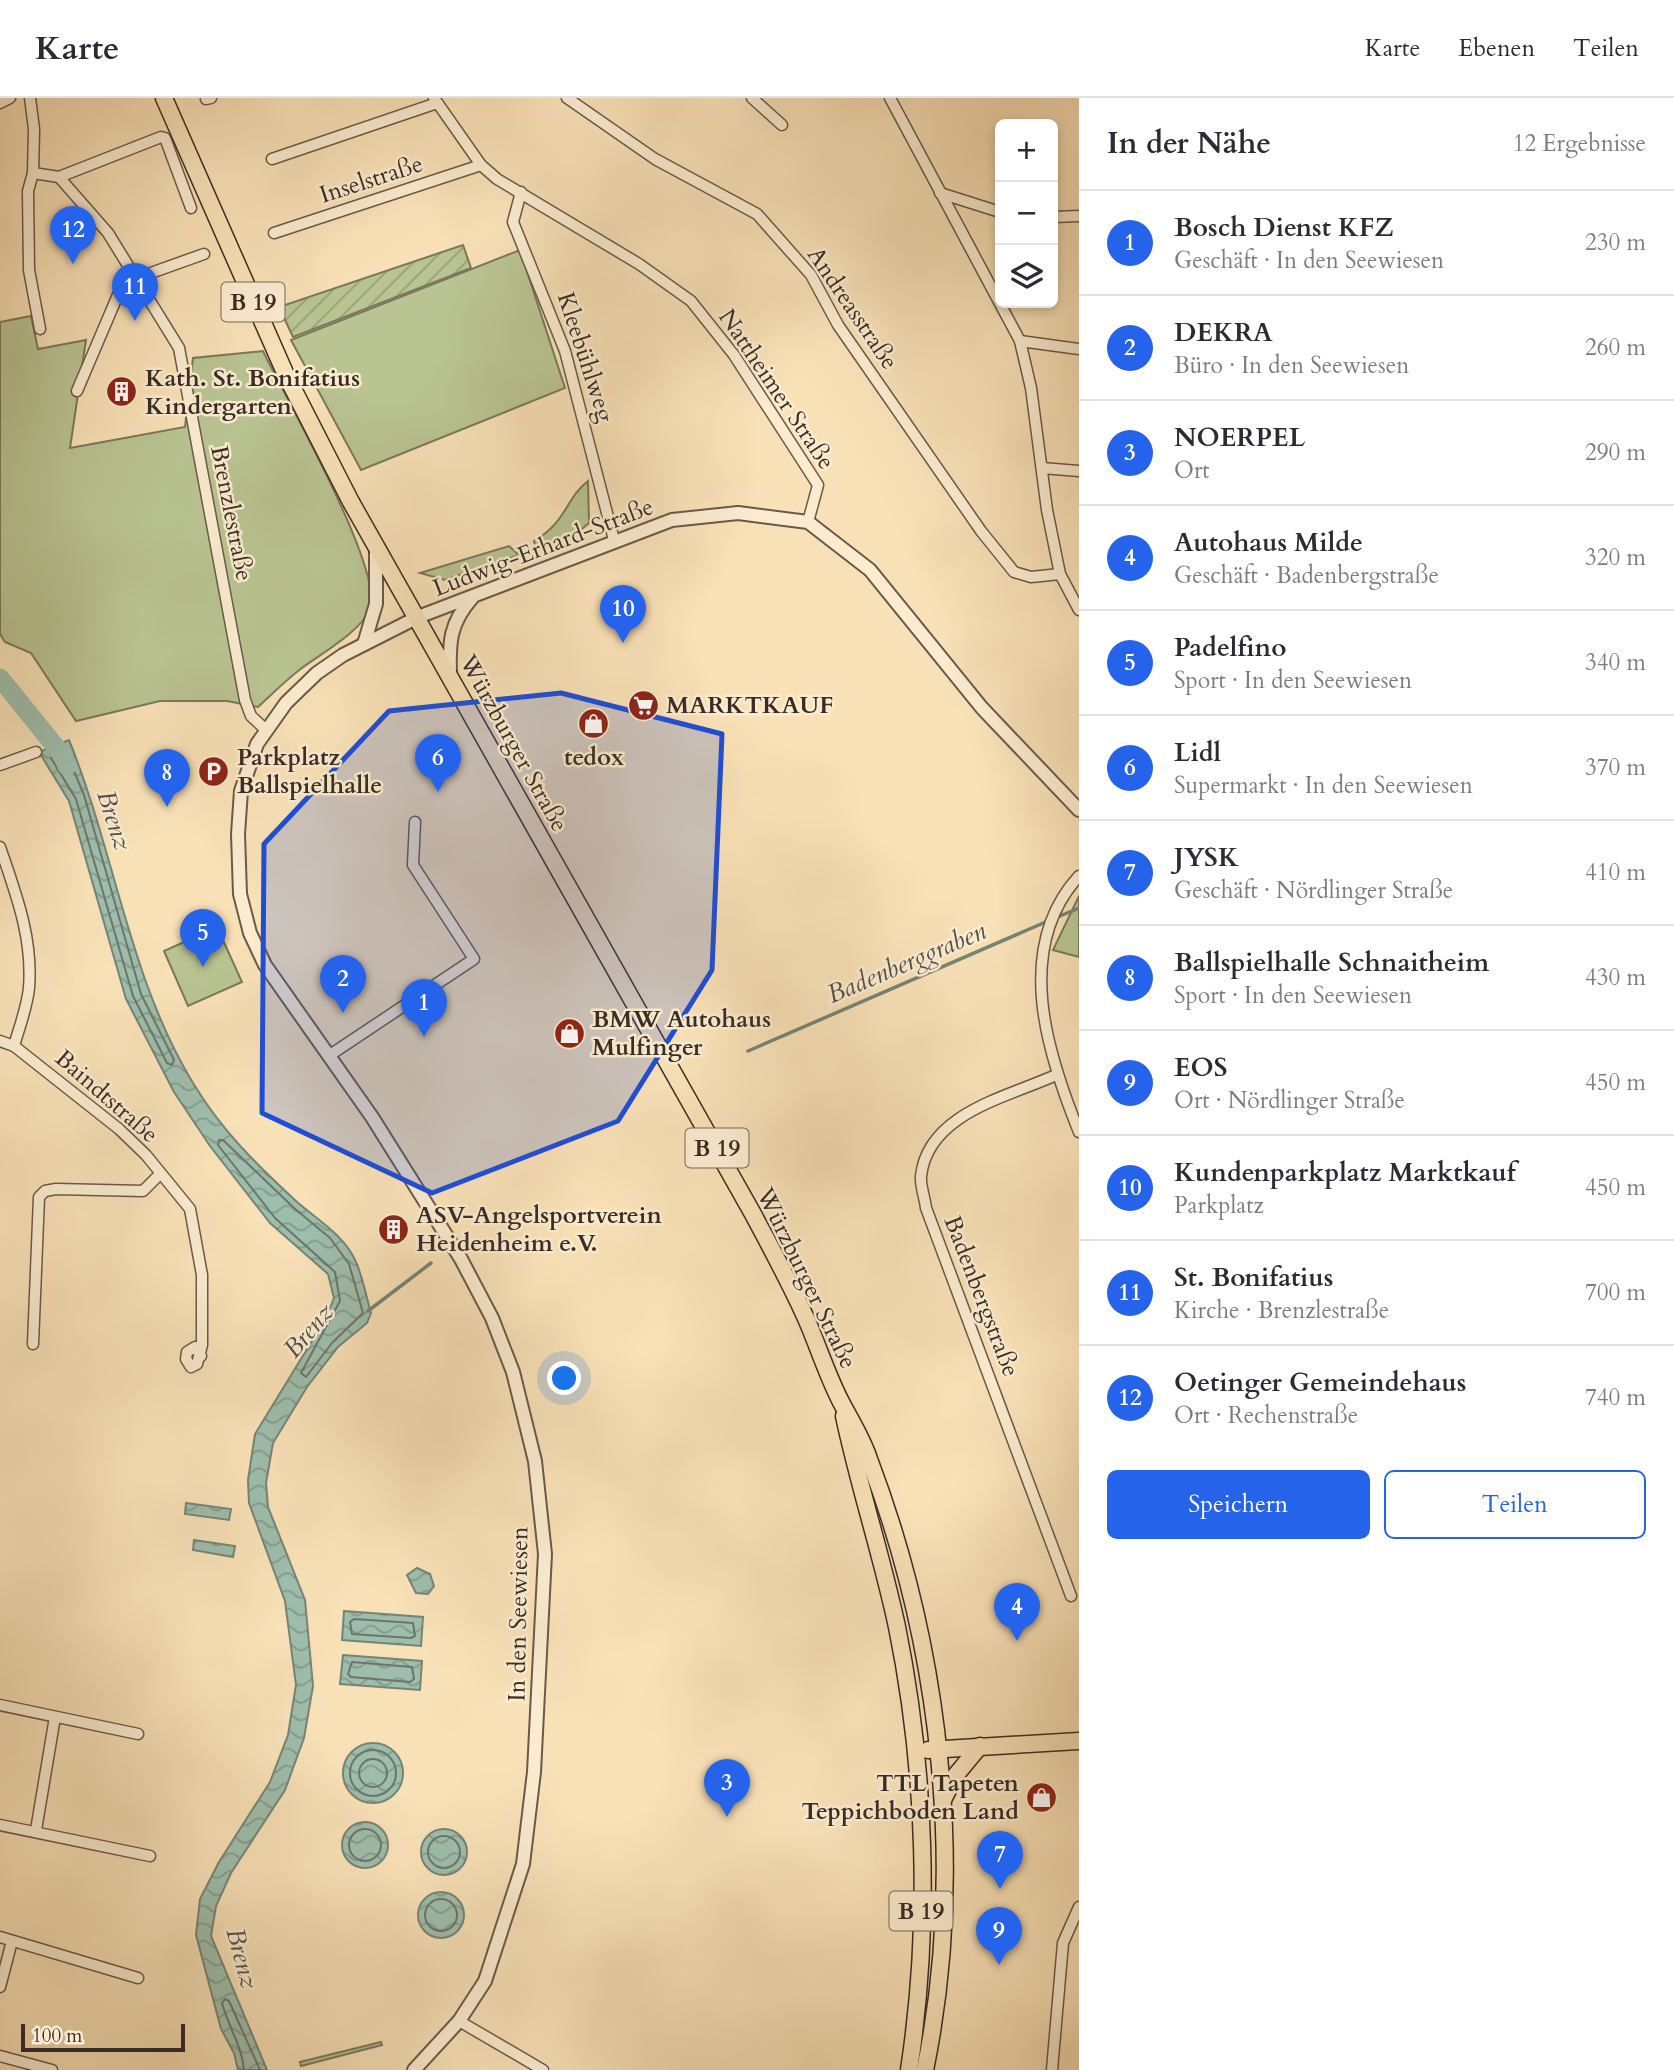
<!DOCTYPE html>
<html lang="de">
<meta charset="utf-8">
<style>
:root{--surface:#fff;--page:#f7f7f7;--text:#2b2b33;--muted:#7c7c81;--line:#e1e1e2;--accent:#2563eb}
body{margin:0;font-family:Cardo,serif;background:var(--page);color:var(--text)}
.controls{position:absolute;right:21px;top:21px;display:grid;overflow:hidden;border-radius:10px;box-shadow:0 4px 10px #0003}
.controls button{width:63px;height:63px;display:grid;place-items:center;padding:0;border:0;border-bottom:2px solid var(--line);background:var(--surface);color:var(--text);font:35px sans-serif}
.scale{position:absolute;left:21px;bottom:18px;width:164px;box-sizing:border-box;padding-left:7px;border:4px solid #3a2c25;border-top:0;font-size:19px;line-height:24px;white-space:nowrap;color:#3a2c25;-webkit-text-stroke:5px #fbecd0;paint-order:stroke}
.you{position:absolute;left:565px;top:1281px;width:24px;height:24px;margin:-18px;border:5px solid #fff;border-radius:50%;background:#1a73e8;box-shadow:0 0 0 10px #1a73e833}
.badge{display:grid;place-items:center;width:46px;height:46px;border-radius:50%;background:var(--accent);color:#fff;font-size:23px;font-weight:700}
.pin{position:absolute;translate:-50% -58px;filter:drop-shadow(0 2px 4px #0008)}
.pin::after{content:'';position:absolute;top:37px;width:24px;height:21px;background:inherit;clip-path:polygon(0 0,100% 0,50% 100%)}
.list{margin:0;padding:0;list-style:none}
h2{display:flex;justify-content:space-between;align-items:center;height:91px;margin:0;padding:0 28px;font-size:30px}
h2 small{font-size:23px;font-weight:400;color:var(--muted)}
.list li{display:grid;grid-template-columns:46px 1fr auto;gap:21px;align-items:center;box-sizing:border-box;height:105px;padding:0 28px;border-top:2px solid var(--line)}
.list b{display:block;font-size:26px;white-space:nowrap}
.list p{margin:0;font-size:23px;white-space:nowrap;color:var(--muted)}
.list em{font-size:23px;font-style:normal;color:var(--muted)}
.actions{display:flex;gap:14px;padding:21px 28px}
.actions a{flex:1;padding:16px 0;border:2px solid var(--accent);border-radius:10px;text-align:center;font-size:24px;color:var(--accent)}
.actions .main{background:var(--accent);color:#fff}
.icon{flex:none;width:38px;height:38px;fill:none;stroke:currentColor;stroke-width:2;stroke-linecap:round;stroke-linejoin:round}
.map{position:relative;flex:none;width:1079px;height:1972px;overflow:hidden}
header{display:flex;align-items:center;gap:42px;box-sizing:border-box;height:98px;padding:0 35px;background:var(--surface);border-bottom:2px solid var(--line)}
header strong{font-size:33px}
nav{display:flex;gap:38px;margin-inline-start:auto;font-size:24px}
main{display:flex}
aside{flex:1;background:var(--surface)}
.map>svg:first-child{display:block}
.green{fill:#b9c492;stroke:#7a785c;stroke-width:2}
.garden{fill:url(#garden-furrows);stroke:#7a785c;stroke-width:2}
.water{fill:url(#water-waves);stroke:#768477;stroke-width:2}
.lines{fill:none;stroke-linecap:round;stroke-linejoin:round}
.shore{stroke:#6c7569;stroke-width:2}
.stream{stroke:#768477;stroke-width:3.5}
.river{stroke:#9ebead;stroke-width:19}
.minor-casing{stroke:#6a594a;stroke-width:13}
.tertiary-casing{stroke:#6a594a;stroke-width:16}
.primary-casing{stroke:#3a2c25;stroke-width:19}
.minor{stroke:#fbecd0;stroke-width:10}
.tertiary{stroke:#fbecd0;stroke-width:12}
.primary{stroke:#f9e1b7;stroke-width:16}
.marked{fill:#1d4ed8;fill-opacity:0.2;stroke:#1d4ed8;stroke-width:5;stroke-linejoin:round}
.labels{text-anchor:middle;stroke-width:5;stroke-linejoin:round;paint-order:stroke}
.shield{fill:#fbecd0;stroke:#746658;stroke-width:2}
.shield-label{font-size:23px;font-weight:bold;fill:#3a2c25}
.street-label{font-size:24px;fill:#3a2c25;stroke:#fbecd0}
.poi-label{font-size:24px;font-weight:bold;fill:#3a2c25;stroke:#fbecd0;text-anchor:start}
.water-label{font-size:26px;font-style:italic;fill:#535047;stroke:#fbecd0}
</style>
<header>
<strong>Karte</strong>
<nav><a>Karte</a><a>Ebenen</a><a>Teilen</a></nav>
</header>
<main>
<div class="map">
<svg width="1079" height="1972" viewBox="0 0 1079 1972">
<defs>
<pattern id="garden-furrows" width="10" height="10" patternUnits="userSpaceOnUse" patternTransform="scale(1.75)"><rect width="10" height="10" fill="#b9c492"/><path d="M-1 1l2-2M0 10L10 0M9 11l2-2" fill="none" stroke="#979f77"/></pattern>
<pattern id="water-waves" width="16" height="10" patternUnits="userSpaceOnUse" patternTransform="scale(1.75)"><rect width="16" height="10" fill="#9ebead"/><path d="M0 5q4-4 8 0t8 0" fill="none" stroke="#829b8d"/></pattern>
</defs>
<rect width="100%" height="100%" fill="#f9e1b7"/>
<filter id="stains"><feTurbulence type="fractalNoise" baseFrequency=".00286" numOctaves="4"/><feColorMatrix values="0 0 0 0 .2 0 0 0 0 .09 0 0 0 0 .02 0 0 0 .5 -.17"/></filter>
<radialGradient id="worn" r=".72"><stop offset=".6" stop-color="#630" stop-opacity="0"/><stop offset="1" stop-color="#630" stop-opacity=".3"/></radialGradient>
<g class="green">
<path d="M 520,152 L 565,290 L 361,372 L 291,242 Z"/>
<path d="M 31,218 L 38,251 L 86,242 L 70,350 L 185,329 L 193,260 L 263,253 C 285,299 384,471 370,511 C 361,534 317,558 298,573 C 284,584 271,597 258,609 L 227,603 L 160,603 L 76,623 L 31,555 L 5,544 L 0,536 L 0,224 Z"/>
<path d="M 588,383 L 589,425 L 577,435 L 536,451 L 534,443 C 567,424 565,401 588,383 Z"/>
<path d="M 509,448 L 519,457 L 445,482 L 420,475 Z"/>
<path d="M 1079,798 L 1079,859 L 1053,852 Z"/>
<path d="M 217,829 L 242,884 L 188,908 L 164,853 Z"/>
<path d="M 381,1944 L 382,1947 L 301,1968 L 300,1964 Z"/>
</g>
<path class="garden" d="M 463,147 L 471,170 L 293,239 L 279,209 Z"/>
<g class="water">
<path d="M 69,642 C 115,755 129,880 193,985 C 222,1033 256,1066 297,1104 C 318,1122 345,1138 356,1164 C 363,1180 366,1198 371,1215 L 367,1225 L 338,1249 L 307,1289 L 273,1345 L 266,1385 L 268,1409 L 305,1502 L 313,1588 L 304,1640 L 285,1692 L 231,1775 L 216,1808 L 211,1838 L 267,1972 L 238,1972 L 234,1955 L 221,1931 L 196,1837 L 200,1801 L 219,1764 L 270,1684 L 288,1637 L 296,1587 L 285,1503 L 249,1405 L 248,1382 L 255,1336 L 326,1220 L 334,1200 L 328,1176 L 270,1125 L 210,1048 L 174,994 L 126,901 L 69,703 L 39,654 Z"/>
<path d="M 186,1405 L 231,1411 L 229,1422 L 185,1416 Z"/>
<path d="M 194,1442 L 235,1448 L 233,1459 L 193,1452 Z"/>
<path d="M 417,1470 L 430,1476 L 434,1488 L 428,1496 L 416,1495 L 407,1477 Z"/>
<path d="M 344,1513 L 423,1519 L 421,1548 L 342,1542 Z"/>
<path d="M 343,1557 L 422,1563 L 420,1592 L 340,1586 Z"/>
<circle cx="373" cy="1675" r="30"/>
<circle cx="365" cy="1747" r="23"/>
<circle cx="444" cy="1754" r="23"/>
<circle cx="441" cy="1817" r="23"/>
</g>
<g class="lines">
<g class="shore">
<path d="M 62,652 L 66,654 L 84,697 L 141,896 L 174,962 L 172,967 L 167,965 L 133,898 L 76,701 L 51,660 Z"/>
<path d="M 219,1042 L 223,1042 L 294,1110 L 330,1140 L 349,1166 L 363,1215 L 332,1245 L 306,1279 L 301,1275 L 340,1203 L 335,1174 L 275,1120 L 218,1047 Z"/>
<path d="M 354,1521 L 413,1525 L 415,1538 L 411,1540 L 352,1536 L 350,1524 Z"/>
<path d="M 352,1564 L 412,1569 L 414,1581 L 410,1584 L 351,1579 L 348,1576 Z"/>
<circle cx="373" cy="1675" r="23"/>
<circle cx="373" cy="1675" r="14"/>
<circle cx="365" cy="1747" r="16"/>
<circle cx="444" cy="1754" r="16"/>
<circle cx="441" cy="1817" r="16"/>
<path d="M 244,1972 C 242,1948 228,1928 222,1905 L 225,1901 L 229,1903 L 260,1972"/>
</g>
<g class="stream">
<path d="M 1055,820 L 1079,810"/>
<path d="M 748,953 L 1048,823"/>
<path d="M 368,1213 L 431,1165"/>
</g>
<path class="river" d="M 0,580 L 63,658 L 67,668"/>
<defs>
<g id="minor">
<path d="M 30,0 L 34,31 L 33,75 L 28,93 L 29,172 L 40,231"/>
<path d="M 434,0 L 481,67 L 497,81 L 639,166 L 691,203 L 734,257 L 818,387 L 808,424"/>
<path d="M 567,0 L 655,61 L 757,116 L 811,177 L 838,227 L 981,433 L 1014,474 L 1031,479 L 1060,476"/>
<path d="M 752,0 L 782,27"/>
<path d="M 890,0 L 1020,243 L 1031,290 L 1047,412 L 1060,476 L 1079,512"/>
<path d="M 206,1 L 211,0"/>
<path d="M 0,5 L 10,0"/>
<path d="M 272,61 L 437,5"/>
<path d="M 33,75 L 59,79 L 108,135 L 179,250 L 245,602 L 251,618 L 266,632"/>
<path d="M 59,79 L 161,39 L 165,40 L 191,110"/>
<path d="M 521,94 L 513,124 L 565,253 L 614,442"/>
<path d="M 940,95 L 1000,114"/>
<path d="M 1053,119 L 1079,118"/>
<path d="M 274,135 L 481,67"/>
<path d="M 134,181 L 204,156"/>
<path d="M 1020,243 L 1079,251"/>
<path d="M 77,293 L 129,171"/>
<path d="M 1042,370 L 1079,373"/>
<path d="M 0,667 L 36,654"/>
<path d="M 0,749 C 16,796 33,840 29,890 C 27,910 19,930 14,948"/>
<path d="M 1079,778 C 1013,850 1047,955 1079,1034"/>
<path d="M 0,943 L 14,948 L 119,1031 L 146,1057 L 190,1111 L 202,1177 L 202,1247 L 197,1266 L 191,1269 L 186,1261 L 187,1254 L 195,1249 L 201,1258"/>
<path d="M 330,957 L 474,861 L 413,767 L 415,724"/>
<path d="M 1056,977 C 1008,999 928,1015 921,1078 C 920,1088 925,1100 926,1110 L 1071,1498"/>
<path d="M 33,1246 L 39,1099 L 45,1093 L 56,1091 L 143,1093 L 159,1077"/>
<path d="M 0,1607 L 138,1636"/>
<path d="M 0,1727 L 150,1758"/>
<path d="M 36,1732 L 55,1619"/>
<path d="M 0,1839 L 138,1880"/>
<path d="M 0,1889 L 12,1843"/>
<path d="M 459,1923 L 543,1972"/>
<path d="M 0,1958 L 52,1972"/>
<path d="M 1052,1972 L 1063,1845 L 1079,1809"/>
</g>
<g id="tertiary">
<path d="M 364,546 L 376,506 L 376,448"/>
<path d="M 450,576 C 449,543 450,525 472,500"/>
<path d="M 414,1972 L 459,1923 L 485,1883 L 523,1766 L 534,1674 L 545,1456 L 535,1363 L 513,1274 L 492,1220 L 461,1161 L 372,1019 L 265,867 L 250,835 L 240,796 L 238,736 L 241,693 L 257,646 L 286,605 L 317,575 L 343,557 L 418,519 L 672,422 L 738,415 L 808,424 L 870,472 L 982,610 L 1079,712"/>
</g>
<g id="primary">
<path d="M 164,0 L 286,277 L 351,404 L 753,1116 C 772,1152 792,1188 808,1225 C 819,1251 828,1279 841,1304 C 851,1323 862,1340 869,1361 C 941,1551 966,1772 925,1972"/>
<path d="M 844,1318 C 859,1389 882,1458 897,1529 C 926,1672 931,1827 909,1972"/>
<path d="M 928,1652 L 1079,1643"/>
<path d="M 943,1702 L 955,1678 L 980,1648"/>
</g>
</defs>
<use href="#minor" class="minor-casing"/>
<use href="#tertiary" class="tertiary-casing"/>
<use href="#primary" class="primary-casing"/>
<use href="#minor" class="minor"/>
<use href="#tertiary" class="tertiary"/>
<use href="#primary" class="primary"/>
</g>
<path class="marked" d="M 561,595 L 722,636 L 712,872 L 618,1023 L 432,1095 L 262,1015 L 264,746 L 389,613 Z"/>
<defs>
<symbol id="building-disc" viewBox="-11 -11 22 22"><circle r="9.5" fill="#8f2418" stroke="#fbecd0"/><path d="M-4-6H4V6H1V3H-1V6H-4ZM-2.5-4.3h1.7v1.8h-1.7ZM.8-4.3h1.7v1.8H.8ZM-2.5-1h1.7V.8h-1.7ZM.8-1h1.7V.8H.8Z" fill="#fff"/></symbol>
<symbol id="supermarket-disc" viewBox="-11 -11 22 22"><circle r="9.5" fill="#8f2418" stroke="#fbecd0"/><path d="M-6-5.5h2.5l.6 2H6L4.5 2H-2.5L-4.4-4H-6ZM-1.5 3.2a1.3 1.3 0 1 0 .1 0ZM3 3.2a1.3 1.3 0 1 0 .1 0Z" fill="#fff"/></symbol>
<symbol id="shop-disc" viewBox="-11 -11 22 22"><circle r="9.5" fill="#8f2418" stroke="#fbecd0"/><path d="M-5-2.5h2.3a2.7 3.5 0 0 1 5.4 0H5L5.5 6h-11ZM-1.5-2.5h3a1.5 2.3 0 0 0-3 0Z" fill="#fff"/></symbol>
<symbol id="parking-disc" viewBox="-11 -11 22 22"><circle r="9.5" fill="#8f2418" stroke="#fbecd0"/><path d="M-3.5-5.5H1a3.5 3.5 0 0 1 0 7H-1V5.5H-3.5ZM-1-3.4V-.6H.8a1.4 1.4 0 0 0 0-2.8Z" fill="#fff"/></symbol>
</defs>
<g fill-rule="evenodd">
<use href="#building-disc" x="104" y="276" width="35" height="35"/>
<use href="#supermarket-disc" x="626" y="590" width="35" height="35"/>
<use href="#shop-disc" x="576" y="608" width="35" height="35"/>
<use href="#parking-disc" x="196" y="656" width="35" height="35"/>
<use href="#shop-disc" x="552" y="918" width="35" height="35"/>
<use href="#building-disc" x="376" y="1114" width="35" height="35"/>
<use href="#shop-disc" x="1024" y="1682" width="35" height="35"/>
</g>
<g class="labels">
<g class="shield">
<rect x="221.5" y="184.5" width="63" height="39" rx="5"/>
<rect x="685.5" y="1030.5" width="63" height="39" rx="5"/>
<rect x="889.5" y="1793.5" width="63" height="39" rx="5"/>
</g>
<g class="shield-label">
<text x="253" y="212">B 19</text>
<text x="717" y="1058">B 19</text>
<text x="921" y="1821">B 19</text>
</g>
<g class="street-label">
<text transform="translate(371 81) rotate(-18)" y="8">Inselstraße</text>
<text transform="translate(853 210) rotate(56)" y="8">Andreasstraße</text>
<text transform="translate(586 259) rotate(72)" y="8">Kleebühlweg</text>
<text transform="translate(777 291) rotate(56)" y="8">Nattheimer Straße</text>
<text transform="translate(232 415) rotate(79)" y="8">Brenzlestraße</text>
<text transform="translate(543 449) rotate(-21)" y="8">Ludwig-Erhard-Straße</text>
<text transform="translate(514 645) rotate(61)" y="8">Würzburger Straße</text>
<text transform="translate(107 998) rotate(41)" y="8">Baindtstraße</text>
<text transform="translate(807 1180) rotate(64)" y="8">Würzburger Straße</text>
<text transform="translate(982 1198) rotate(69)" y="8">Badenbergstraße</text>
<text transform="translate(518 1516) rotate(-89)" y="8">In den Seewiesen</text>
</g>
<g class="poi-label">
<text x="145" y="288">Kath. St. Bonifatius<tspan x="145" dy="28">Kindergarten</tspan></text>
<text x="666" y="615">MARKTKAUF</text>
<text x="237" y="667">Parkplatz<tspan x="237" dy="28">Ballspielhalle</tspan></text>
<text x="594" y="667" text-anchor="middle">tedox</text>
<text x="592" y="929">BMW Autohaus<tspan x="592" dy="28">Mulfinger</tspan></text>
<text x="416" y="1125">ASV-Angelsportverein<tspan x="416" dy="28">Heidenheim e.V.</tspan></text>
<text x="1019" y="1693" text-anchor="end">TTL Tapeten<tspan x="1019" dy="28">Teppichboden Land</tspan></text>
</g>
<g class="water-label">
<text transform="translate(115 722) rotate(72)" y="9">Brenz</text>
<text transform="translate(906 864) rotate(-23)" y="9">Badenberggraben</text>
<text transform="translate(308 1232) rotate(-50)" y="9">Brenz</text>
<text transform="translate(243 1860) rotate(75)" y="9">Brenz</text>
</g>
</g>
<rect width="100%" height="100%" filter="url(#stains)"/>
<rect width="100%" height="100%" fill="url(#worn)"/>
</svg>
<div class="controls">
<button>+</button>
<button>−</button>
<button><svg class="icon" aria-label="layers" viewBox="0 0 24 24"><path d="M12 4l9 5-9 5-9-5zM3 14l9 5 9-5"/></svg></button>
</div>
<div class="scale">100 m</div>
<div class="you"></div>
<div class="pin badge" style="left:424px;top:939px">1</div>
<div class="pin badge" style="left:343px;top:915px">2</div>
<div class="pin badge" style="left:727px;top:1719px">3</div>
<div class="pin badge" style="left:1017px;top:1543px">4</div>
<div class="pin badge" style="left:203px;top:869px">5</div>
<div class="pin badge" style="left:438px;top:694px">6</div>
<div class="pin badge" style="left:1000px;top:1791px">7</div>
<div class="pin badge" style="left:167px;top:709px">8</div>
<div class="pin badge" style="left:999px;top:1867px">9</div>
<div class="pin badge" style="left:623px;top:545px">10</div>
<div class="pin badge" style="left:135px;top:223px">11</div>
<div class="pin badge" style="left:73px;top:166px">12</div>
</div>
<aside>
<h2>In der Nähe<small>12 Ergebnisse</small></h2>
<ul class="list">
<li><span class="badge">1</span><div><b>Bosch Dienst KFZ</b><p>Geschäft · In den Seewiesen</p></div><em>230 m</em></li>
<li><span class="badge">2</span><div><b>DEKRA</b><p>Büro · In den Seewiesen</p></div><em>260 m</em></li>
<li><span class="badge">3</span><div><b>NOERPEL</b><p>Ort</p></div><em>290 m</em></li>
<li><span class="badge">4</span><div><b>Autohaus Milde</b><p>Geschäft · Badenbergstraße</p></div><em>320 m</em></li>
<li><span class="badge">5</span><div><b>Padelfino</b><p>Sport · In den Seewiesen</p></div><em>340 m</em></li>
<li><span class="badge">6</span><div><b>Lidl</b><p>Supermarkt · In den Seewiesen</p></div><em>370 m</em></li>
<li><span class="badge">7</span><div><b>JYSK</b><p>Geschäft · Nördlinger Straße</p></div><em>410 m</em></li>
<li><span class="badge">8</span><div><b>Ballspielhalle Schnaitheim</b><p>Sport · In den Seewiesen</p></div><em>430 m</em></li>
<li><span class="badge">9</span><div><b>EOS</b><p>Ort · Nördlinger Straße</p></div><em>450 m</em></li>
<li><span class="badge">10</span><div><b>Kundenparkplatz Marktkauf</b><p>Parkplatz</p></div><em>450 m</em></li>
<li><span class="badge">11</span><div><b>St. Bonifatius</b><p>Kirche · Brenzlestraße</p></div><em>700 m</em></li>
<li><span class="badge">12</span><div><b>Oetinger Gemeindehaus</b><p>Ort · Rechenstraße</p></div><em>740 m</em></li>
</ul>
<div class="actions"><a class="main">Speichern</a><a>Teilen</a></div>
</aside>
</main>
